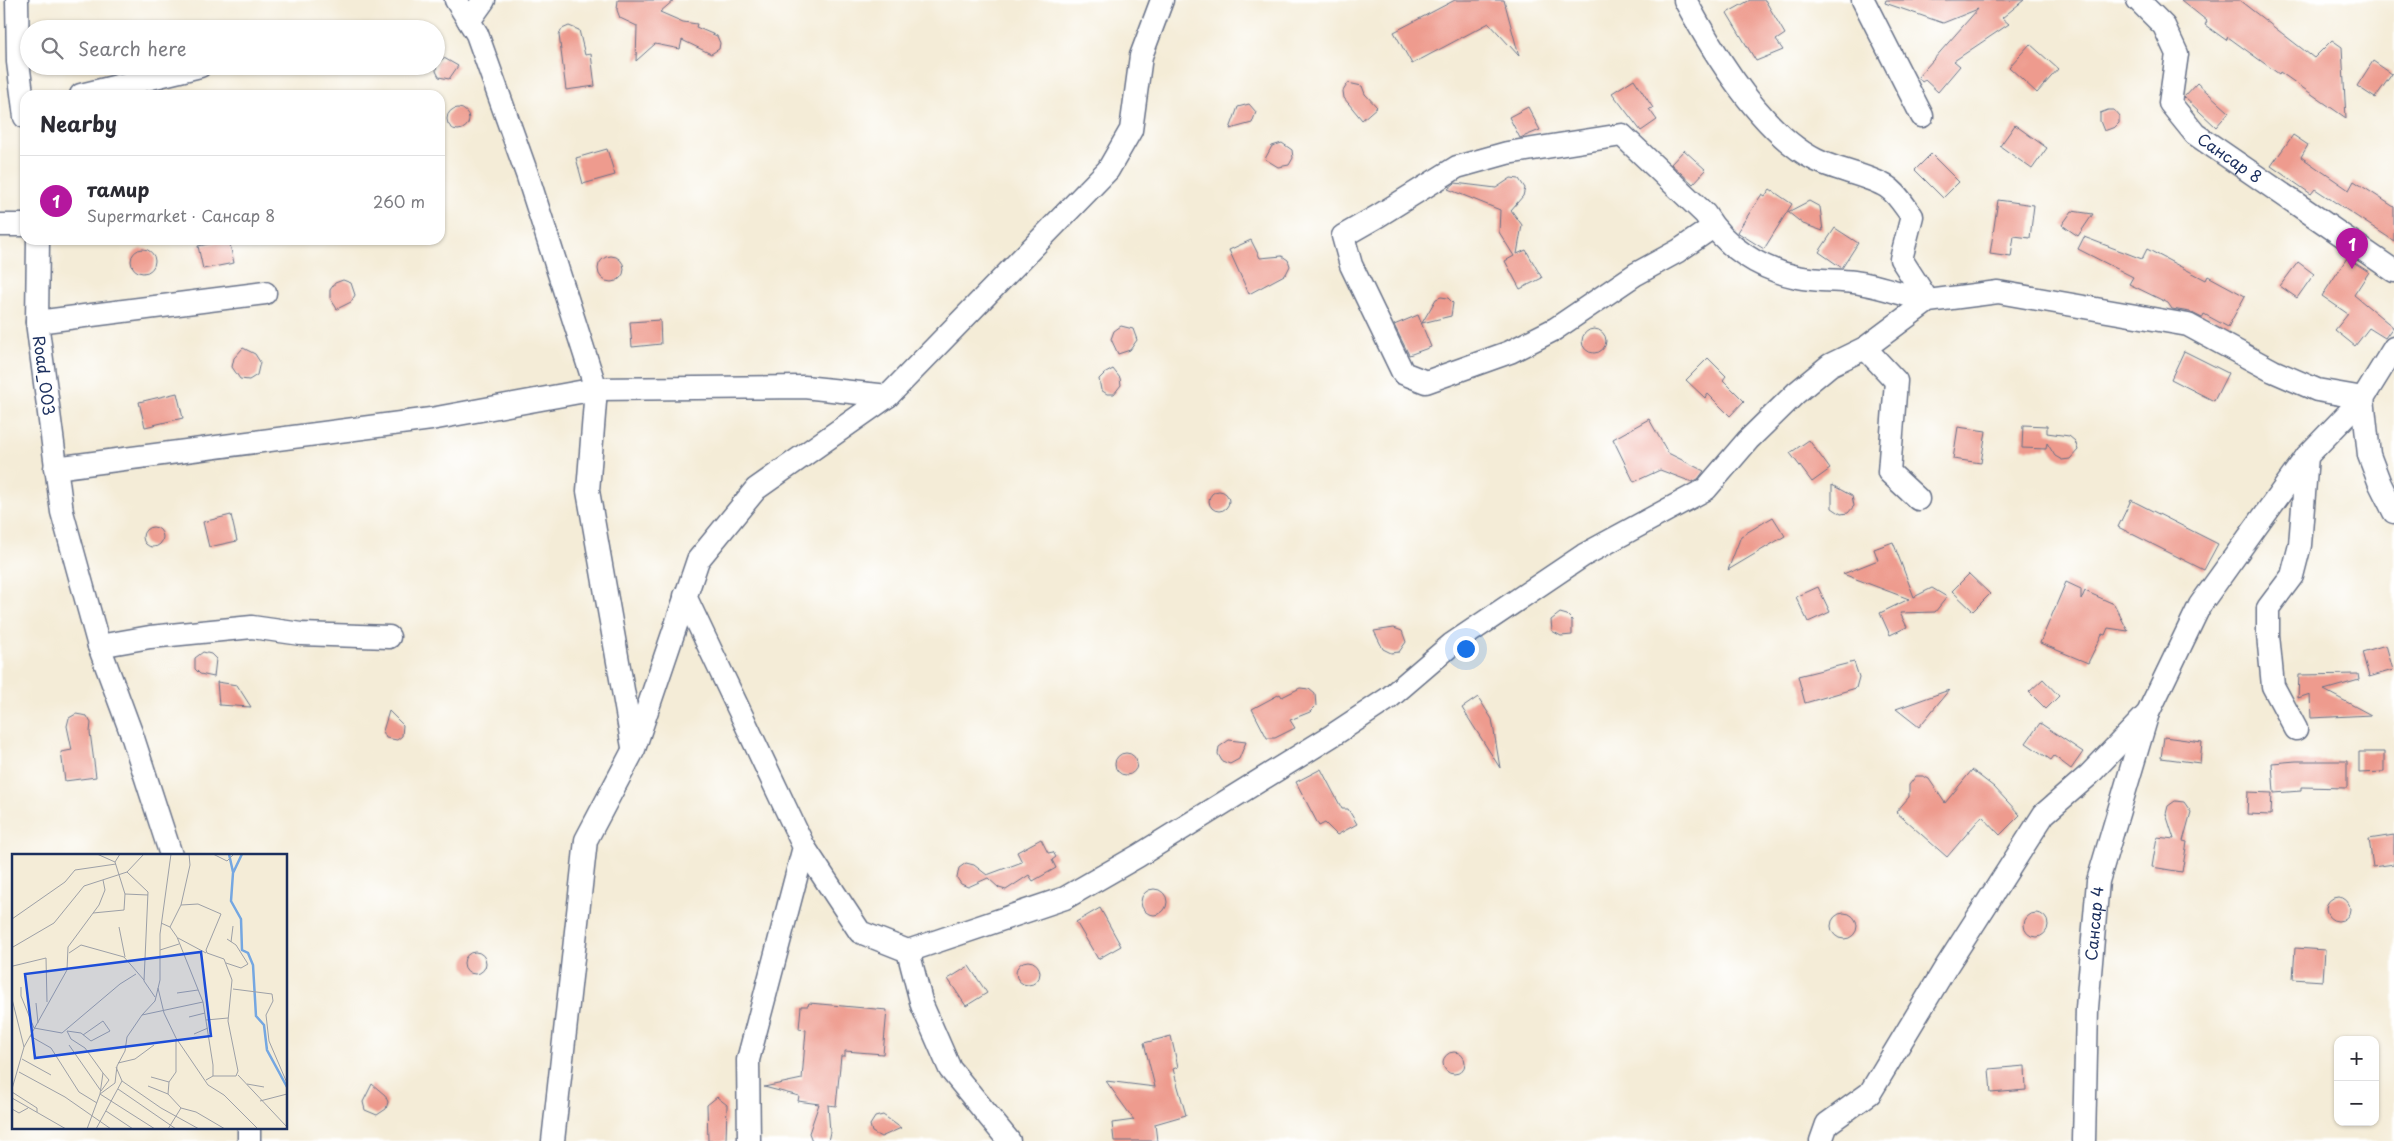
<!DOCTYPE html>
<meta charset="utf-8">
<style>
:root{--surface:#fff;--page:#f2f2f3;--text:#2b2b33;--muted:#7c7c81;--line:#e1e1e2;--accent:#b5179e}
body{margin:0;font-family:"Playpen Sans",sans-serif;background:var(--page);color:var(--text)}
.controls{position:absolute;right:15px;bottom:15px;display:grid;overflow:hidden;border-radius:10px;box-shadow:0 1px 4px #0004}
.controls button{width:45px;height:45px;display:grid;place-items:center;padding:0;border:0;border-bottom:1px solid var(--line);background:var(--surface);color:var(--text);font:25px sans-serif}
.you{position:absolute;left:1465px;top:648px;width:18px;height:18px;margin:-12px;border:4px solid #fff;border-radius:50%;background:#1a73e8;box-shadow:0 0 0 8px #1a73e833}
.badge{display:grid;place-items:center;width:32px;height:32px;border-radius:50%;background:var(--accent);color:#fff;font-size:16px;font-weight:700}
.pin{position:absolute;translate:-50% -41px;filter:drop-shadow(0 1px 2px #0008)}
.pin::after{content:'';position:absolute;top:26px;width:18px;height:15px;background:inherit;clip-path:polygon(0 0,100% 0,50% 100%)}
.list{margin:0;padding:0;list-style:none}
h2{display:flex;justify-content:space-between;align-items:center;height:65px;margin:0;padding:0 20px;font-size:21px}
h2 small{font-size:16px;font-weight:400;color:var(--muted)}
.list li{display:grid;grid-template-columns:32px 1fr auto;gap:15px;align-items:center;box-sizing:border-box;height:90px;padding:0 20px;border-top:1px solid var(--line)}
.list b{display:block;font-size:19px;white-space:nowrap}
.list p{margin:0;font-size:16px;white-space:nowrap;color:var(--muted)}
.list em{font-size:16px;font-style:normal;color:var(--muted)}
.icon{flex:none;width:28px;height:28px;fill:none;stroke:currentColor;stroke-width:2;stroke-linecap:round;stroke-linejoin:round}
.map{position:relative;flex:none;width:2394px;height:1141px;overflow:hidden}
.search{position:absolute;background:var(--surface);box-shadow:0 1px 4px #0004;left:20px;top:20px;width:425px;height:55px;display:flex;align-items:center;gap:12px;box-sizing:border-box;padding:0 18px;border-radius:28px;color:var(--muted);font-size:19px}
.panel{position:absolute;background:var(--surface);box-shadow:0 1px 4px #0004;left:20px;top:90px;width:425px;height:155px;border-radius:15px}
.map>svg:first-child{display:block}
.building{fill:#ee9b8e}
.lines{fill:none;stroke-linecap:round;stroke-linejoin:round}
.street-casing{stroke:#677188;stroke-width:25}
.street{stroke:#fff;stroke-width:22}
.labels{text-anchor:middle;stroke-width:5;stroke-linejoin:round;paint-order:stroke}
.street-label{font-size:16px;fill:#1b2f5e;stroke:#fff}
.inset-river{fill:none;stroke:#75a7e1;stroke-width:2.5}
.inset-road{fill:none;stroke:#9da0a7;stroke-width:1}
.view{fill:#1d4ed8;fill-opacity:0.15;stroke:#1d4ed8;stroke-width:2.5}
.inset-edge{fill:none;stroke:#1b2f5e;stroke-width:2.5}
</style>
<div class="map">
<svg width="2394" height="1141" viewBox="0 0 2394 1141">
<rect width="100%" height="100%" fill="#fff"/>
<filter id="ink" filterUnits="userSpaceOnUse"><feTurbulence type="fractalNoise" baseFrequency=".02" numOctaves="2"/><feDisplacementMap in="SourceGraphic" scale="10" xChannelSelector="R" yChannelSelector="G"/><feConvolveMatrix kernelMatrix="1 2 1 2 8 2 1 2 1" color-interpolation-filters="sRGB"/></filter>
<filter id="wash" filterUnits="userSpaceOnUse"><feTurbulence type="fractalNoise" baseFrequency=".0096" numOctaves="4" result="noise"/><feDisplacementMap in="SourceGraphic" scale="20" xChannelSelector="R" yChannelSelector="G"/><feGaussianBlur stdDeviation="1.12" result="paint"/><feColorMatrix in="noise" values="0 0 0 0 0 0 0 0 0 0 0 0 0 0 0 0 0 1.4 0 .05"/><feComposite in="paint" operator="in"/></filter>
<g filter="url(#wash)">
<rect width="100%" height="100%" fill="#f4ecd7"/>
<g id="blocks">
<g class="building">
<path d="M 618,0 L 674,0 L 660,12 L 683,22 L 697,24 L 696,27 L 717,36 L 720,43 L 719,49 L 711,54 L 682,40 L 680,49 L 655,44 L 636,61 L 637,26 L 620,18 L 617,10 Z"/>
<path d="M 1455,0 L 1504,0 L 1519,56 L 1489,23 L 1412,64 L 1394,32 Z"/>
<path d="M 1750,0 L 1765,0 L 1785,34 L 1776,40 L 1783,50 L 1756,61 L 1727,13 Z"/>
<path d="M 1886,0 L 2024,0 L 2002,18 L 2009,24 L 1954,61 L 1960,66 L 1938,92 L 1925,80 L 1922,82 L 1918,77 L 1978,9 L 1943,23 L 1885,3 Z"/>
<path d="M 2181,0 L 2239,0 L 2314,58 L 2332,40 L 2342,47 L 2346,118 L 2280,72 L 2279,74 L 2228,37 L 2226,40 L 2205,25 L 2207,21 Z"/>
<path d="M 569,26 L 579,30 L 585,55 L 591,54 L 595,86 L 566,90 L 559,35 L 562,29 Z"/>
<path d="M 2030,44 L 2058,69 L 2037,93 L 2009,67 Z"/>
<path d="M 444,58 L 458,66 L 449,79 L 439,77 L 436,71 L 437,63 Z"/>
<path d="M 2373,61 L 2392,74 L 2375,98 L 2357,86 Z"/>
<path d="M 1634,79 L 1653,108 L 1649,109 L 1657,120 L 1641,131 L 1612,93 Z"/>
<path d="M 1348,83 L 1362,86 L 1365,94 L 1377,107 L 1362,120 L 1344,98 L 1343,91 Z"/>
<path d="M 2197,83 L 2229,112 L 2216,127 L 2184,97 Z"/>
<path d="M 1249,104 L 1256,112 L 1252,123 L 1230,129 L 1238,107 Z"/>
<path d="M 1528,107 L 1540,130 L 1520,138 L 1509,117 Z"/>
<circle cx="458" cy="119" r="11"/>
<path d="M 2108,110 L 2114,110 L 2119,116 L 2119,123 L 2115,127 L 2104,131 L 2100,121 L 2100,113 Z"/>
<path d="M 2015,125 L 2047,148 L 2032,169 L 2000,146 Z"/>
<path d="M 2293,135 L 2308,145 L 2301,157 L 2349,190 L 2354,181 L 2394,207 L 2394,241 L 2315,189 L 2311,194 L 2271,166 Z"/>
<path d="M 1282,143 L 1292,150 L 1293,158 L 1289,165 L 1278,167 L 1265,159 L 1272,146 Z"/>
<path d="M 607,149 L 615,175 L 583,184 L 576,158 Z"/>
<path d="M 1684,150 L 1706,170 L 1693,184 L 1671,164 Z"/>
<path d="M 1931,154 L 1959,182 L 1943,198 L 1915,170 Z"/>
<path d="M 1511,178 L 1519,179 L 1525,188 L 1523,196 L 1511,210 L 1522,225 L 1517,254 L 1526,250 L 1542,278 L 1520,289 L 1505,261 L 1514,256 L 1499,232 L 1500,210 L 1448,189 L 1455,183 L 1496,188 Z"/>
<path d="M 1770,189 L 1792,204 L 1764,249 L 1737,232 L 1762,194 L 1765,196 Z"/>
<path d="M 1998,200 L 2034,205 L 2030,238 L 2014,236 L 2011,257 L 1990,254 Z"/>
<path d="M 1809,201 L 1820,207 L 1823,231 L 1803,224 L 1788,212 Z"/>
<path d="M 2072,211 L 2093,214 L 2078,236 L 2062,225 Z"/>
<path d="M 1835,228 L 1858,243 L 1842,268 L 1819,252 Z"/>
<path d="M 2084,237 L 2142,259 L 2147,249 L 2206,280 L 2208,276 L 2245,296 L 2228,327 L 2204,314 L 2202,318 L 2190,312 L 2172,309 L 2168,303 L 2129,284 L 2133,277 L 2078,249 Z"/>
<path d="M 229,240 L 234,263 L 203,269 L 198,246 Z"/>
<path d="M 1251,240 L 1260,258 L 1282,256 L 1288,260 L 1290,266 L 1286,274 L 1249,294 L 1229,250 Z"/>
<circle cx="143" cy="261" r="12"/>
<circle cx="611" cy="269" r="13"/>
<path d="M 2347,258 L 2369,272 L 2354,295 L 2393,327 L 2385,338 L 2369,328 L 2355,346 L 2335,330 L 2348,314 L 2322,296 Z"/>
<path d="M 2298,262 L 2314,274 L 2297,298 L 2280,286 Z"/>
<path d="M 343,280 L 351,283 L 355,295 L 351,302 L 337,309 L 330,298 L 330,290 L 335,283 Z"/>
<path d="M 1441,297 L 1448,298 L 1453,303 L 1451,316 L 1422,323 L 1436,299 Z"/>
<path d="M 1418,315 L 1431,347 L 1409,355 L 1394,325 Z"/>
<path d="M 660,320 L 661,344 L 632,347 L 630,322 Z"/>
<path d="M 1121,326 L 1133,329 L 1137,340 L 1130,350 L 1118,354 L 1111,339 L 1114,331 Z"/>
<circle cx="1594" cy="341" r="12"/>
<path d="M 243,348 L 255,354 L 260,362 L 257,375 L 249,380 L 240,379 L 232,367 L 234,358 Z"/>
<path d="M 2184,351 L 2228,373 L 2214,401 L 2171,379 Z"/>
<path d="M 1708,358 L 1726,376 L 1723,380 L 1744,401 L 1730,416 L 1708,394 L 1705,398 L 1686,380 Z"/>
<path d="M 1113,369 L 1120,378 L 1121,385 L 1114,394 L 1107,394 L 1101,390 L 1099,379 L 1104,374 Z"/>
<path d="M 177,393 L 183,418 L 145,427 L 139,402 Z"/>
<path d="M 1649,419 L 1668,453 L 1704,471 L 1698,479 L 1692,482 L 1660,470 L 1634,482 L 1613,439 Z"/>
<path d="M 2023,425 L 2047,426 L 2047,433 L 2069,436 L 2075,441 L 2078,450 L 2070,459 L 2062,460 L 2055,456 L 2047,443 L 2046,449 L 2022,448 Z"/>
<path d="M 1958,427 L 1986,431 L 1981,463 L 1953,459 Z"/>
<path d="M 1809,440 L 1830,469 L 1812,482 L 1790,453 Z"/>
<path d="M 1832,485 L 1852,496 L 1854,506 L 1848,513 L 1841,514 L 1832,508 Z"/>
<circle cx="1219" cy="501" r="10"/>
<path d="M 2131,500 L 2218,544 L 2204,570 L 2118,527 Z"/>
<path d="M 231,515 L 237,541 L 209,547 L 203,522 Z"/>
<path d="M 1773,517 L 1785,536 L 1728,570 L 1741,536 Z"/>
<circle cx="153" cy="537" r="10"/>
<path d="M 1893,542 L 1914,597 L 1932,588 L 1947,597 L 1935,612 L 1900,613 L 1907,627 L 1890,635 L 1880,613 L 1909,599 L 1843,574 L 1878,560 L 1874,549 Z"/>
<path d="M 1969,574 L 1990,594 L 1973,611 L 1952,591 Z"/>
<path d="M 2066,582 L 2081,589 L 2081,600 L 2085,591 L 2114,604 L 2128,631 L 2108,628 L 2105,635 L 2102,634 L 2088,663 L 2040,643 Z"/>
<path d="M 1818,587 L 1830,612 L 1808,622 L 1796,597 Z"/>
<path d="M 1560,613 L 1567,615 L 1572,620 L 1572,635 L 1561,636 L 1552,631 L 1551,620 Z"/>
<path d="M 1394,628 L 1402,631 L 1406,642 L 1399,652 L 1391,653 L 1383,649 L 1374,631 Z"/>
<path d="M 2386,645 L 2393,670 L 2369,677 L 2362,652 Z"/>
<path d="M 203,652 L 211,654 L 216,659 L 214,677 L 200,674 L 195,669 L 195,658 Z"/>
<path d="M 1854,662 L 1859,677 L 1856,688 L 1805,703 L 1798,676 Z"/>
<path d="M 2358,674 L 2359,680 L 2324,690 L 2371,715 L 2311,718 L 2310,694 L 2298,698 L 2299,675 Z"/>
<path d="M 2043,679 L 2059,696 L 2046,709 L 2029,692 Z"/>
<path d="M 217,682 L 237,685 L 251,707 L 219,705 Z"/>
<path d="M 1300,688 L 1309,689 L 1315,694 L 1316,706 L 1310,712 L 1290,720 L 1295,728 L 1275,738 L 1267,738 L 1252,709 L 1280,694 L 1282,697 Z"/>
<path d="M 1949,690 L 1919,727 L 1896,709 Z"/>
<path d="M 1478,697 L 1492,719 L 1500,768 L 1462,708 Z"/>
<path d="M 389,711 L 403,725 L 402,736 L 397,740 L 386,738 L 383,731 Z"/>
<path d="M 76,714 L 87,716 L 91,723 L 90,732 L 96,777 L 65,781 L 61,752 L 72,750 L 67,726 L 69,718 Z"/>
<path d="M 2040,723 L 2083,752 L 2071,769 L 2054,756 L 2051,760 L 2026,743 Z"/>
<path d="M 2164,737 L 2202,742 L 2200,763 L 2161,758 Z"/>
<path d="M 1229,740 L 1246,742 L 1239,759 L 1230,764 L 1222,761 L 1218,754 L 1219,747 Z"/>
<path d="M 2359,752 L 2384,752 L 2384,772 L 2359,773 Z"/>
<circle cx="1126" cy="764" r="11"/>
<path d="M 2296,761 L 2347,761 L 2347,788 L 2301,787 L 2301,791 L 2274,793 L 2272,763 Z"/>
<path d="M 1321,769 L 1342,809 L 1348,809 L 1357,824 L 1337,835 L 1325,823 L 1319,826 L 1296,782 Z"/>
<path d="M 1972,770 L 1994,787 L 2020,815 L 2000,835 L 1982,816 L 1947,857 L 1896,812 L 1909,797 L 1909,785 L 1916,776 L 1923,776 L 1929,779 L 1945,803 Z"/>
<path d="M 2248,792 L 2272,793 L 2271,815 L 2247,814 Z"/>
<path d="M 2175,801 L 2184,802 L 2191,812 L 2183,841 L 2187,842 L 2182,872 L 2152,867 L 2157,837 L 2174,839 L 2166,814 L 2168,806 Z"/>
<path d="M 2394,835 L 2394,864 L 2373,867 L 2369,839 Z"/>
<path d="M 1041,839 L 1048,853 L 1053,852 L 1056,857 L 1052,860 L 1056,868 L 1033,881 L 1029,875 L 1006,890 L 999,888 L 988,878 L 968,887 L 961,884 L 957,878 L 959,868 L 966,863 L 974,865 L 987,875 L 1022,862 L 1017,852 Z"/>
<circle cx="1154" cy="902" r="13"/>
<circle cx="2338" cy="909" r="12"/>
<path d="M 1100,908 L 1121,946 L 1098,959 L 1076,922 Z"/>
<circle cx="2036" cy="925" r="12"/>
<circle cx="1844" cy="926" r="13"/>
<path d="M 2295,948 L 2325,950 L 2323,981 L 2293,979 Z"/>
<circle cx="475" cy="963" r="11"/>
<circle cx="1028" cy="973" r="12"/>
<path d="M 969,966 L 987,993 L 966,1006 L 948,979 Z"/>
<path d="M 809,1003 L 887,1010 L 883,1054 L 845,1051 L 845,1056 L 841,1056 L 836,1106 L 828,1105 L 830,1132 L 828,1141 L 812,1141 L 809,1133 L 819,1104 L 798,1101 L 799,1096 L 764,1087 L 802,1079 L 806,1030 L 799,1029 L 801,1006 L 808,1006 Z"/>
<path d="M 1171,1036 L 1178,1067 L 1173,1069 L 1186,1115 L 1155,1124 L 1157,1141 L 1114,1141 L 1112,1123 L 1134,1120 L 1106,1081 L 1155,1087 L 1144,1043 Z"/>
<circle cx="1454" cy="1063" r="11"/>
<path d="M 2025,1066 L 2026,1090 L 1991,1093 L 1989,1069 Z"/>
<path d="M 372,1084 L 385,1095 L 388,1102 L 386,1109 L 377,1115 L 365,1110 L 363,1102 Z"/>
<path d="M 717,1097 L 727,1105 L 726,1141 L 708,1141 L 707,1105 Z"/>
<path d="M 883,1115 L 901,1128 L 881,1137 L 872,1132 L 870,1125 L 875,1117 Z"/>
</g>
</g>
</g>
<g filter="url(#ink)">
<use href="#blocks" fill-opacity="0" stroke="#677188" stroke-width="1"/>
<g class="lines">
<defs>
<g id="street">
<path d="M 17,0 L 18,62 L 25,117"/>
<path d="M 456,0 L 477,34 L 527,174 L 596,389 L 588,491 L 633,747"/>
<path d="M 1685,0 C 1713,52 1762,133 1816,160 C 1836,170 1871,176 1887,187 C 1897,193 1905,207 1912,216 L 1901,259 L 1928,301 C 1904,295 1878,285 1854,282 C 1835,280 1816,281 1797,277 C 1760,269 1725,247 1705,214 L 1622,135 L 1507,153 L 1457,167 L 1378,216 L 1343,236 L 1351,265 L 1403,373 L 1426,382 L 1510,352 L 1555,329 L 1636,274 L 1678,251 L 1713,227"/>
<path d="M 1863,0 L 1922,116"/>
<path id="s1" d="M 2138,0 L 2164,26 L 2177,54 L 2170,103 L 2195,134 L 2394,271"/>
<path d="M 469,21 L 484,0"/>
<path d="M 81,95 L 200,66"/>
<path d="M 0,225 L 25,225"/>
<path id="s2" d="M 38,240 L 37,322 L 62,512 L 99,646 L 132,735 L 171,855"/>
<path d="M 37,322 L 265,293"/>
<path d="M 1865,348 L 1896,381 L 1889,472 L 1918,499"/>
<path d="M 888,396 L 1108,170 L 1131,130 L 1141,56 L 1162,0"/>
<path d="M 55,468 L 431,419 L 596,389 L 804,387 L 888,396 L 756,489 L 698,560 L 634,749 L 586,840 L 553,1141"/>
<path d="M 685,596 L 804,847 L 748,1060 L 749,1141"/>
<path d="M 99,646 L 150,637 L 252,627 L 301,634 L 389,637"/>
<path d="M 2296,729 L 2273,686 L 2268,635 L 2268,608 L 2292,576 L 2300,545 L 2307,456"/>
<path d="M 804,847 L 860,932 L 908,951 L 922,1005 L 950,1069 L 1009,1141"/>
<path d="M 908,951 L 1065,898 L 1138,856 L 1333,735 L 1389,698 L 1452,644 L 1584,555 L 1706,489 L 1748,440 L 1796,393 L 1830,365 L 1865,348 L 1928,301 L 1998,292 L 2188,325 L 2273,371 L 2317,390 L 2363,398 L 2369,455 L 2380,484 L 2394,512"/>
<path d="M 249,1141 L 249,1127"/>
<path d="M 1821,1141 L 1827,1124 L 1870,1093 L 1946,967 L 2044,814 L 2089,775 L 2148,713 L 2200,605 L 2307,456 L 2363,398 L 2394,348"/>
<path id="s3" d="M 2084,1141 L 2087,1008 L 2098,881 L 2147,716"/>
</g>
</defs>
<use href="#street" class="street-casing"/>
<use href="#street" class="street"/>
</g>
</g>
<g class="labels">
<g class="street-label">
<text dy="6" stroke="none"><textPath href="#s1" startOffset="199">Сансар 8</textPath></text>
<text dy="6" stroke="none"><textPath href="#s2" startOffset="136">Road_003</textPath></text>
<text dy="6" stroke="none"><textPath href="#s3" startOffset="218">Сансар 4</textPath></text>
</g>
</g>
<g transform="translate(12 854)">
<rect width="275" height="275" fill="#f4ecd7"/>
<path class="inset-river" d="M 217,0 L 221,18M 230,0 L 221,19 L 219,47 L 229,65 L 230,96 L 236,99 L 241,111 L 244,162 L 252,171 L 255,196 L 275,233"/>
<path class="inset-road" d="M 85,0 L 103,8M 108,0 L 103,8 L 113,40M 159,0 L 148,80 L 148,126 L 143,147 L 130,161 L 191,148M 201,0 L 215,7 L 222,0M 115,18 L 136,38 L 132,127 L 143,143M 169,51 L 178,11 L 177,0M 81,59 L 112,56 L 113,40 L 136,41M 0,65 L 53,28 L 63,16 L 104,10M 149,69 L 158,73 L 165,83 L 191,148 L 201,211 L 201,222 L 194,226M 107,73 L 113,103M 158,73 L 169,51 L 186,50 L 209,60 L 194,96 L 195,99 L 212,105 L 220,126 L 216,167 L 226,217 L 224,222 L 201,222M 166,84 L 194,99M 219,88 L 221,72M 1,93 L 42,69 L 72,32 L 115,18 L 132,0M 148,96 L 167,90M 57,99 L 69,91 L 112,103 L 132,126M 0,102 L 0,138M 214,109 L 229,114 L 236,110 L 224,91 L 215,85M 1,112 L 34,104 L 35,148M 9,133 L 9,142 L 22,174 L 50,179 L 108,130 L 124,120M 146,134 L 152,159 L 164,184 L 196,231 L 212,241 L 246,275M 221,135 L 260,140 L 261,147 L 254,161 L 257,187 L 275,229M 165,139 L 186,136M 0,145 L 12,193M 24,149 L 26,169M 177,163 L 193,159M 194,166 L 216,164M 182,180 L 196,174M 71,181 L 91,167 L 98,177 L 79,187 L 69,179 L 55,177 L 59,185 L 73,194 L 91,219 L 88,240 L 75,275M 18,182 L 39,194 L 67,238 L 85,249M 57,191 L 89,237 L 97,226 L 91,219M 10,205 L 39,221M 106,209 L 123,205 L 142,191M 104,213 L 110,227 L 149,254 L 187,275M 7,218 L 53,243 L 99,275M 226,221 L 275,273M 139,223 L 157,228M 235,230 L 252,233M 136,232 L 156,240M 0,235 L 12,193 L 55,116 L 56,93 L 87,51 L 93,36 L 91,26M 106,235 L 164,275M 0,238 L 25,254 L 25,258M 88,240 L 103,229 L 105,212 L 113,197 L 115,183 L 130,161M 88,240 L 143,275M 0,244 L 54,275M 248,247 L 275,240M 169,254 L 184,258 L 213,275M 0,255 L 7,259 L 16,254M 94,257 L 121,275M 84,275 L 110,227M 156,275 L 169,254 L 156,240 L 157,228 L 164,218 L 164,185"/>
<path class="view" d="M 189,98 L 199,182 L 23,204 L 13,120 Z"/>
<rect width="275" height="275" class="inset-edge"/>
</g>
</svg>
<div class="controls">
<button>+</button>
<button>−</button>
</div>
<div class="you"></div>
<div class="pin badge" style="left:2352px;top:269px">1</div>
<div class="search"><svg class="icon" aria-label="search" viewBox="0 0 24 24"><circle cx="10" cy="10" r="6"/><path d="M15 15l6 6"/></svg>Search here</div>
<section class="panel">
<h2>Nearby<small></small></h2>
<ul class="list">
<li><span class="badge">1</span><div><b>тамир</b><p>Supermarket · Сансар 8</p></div><em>260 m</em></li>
</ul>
</section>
</div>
